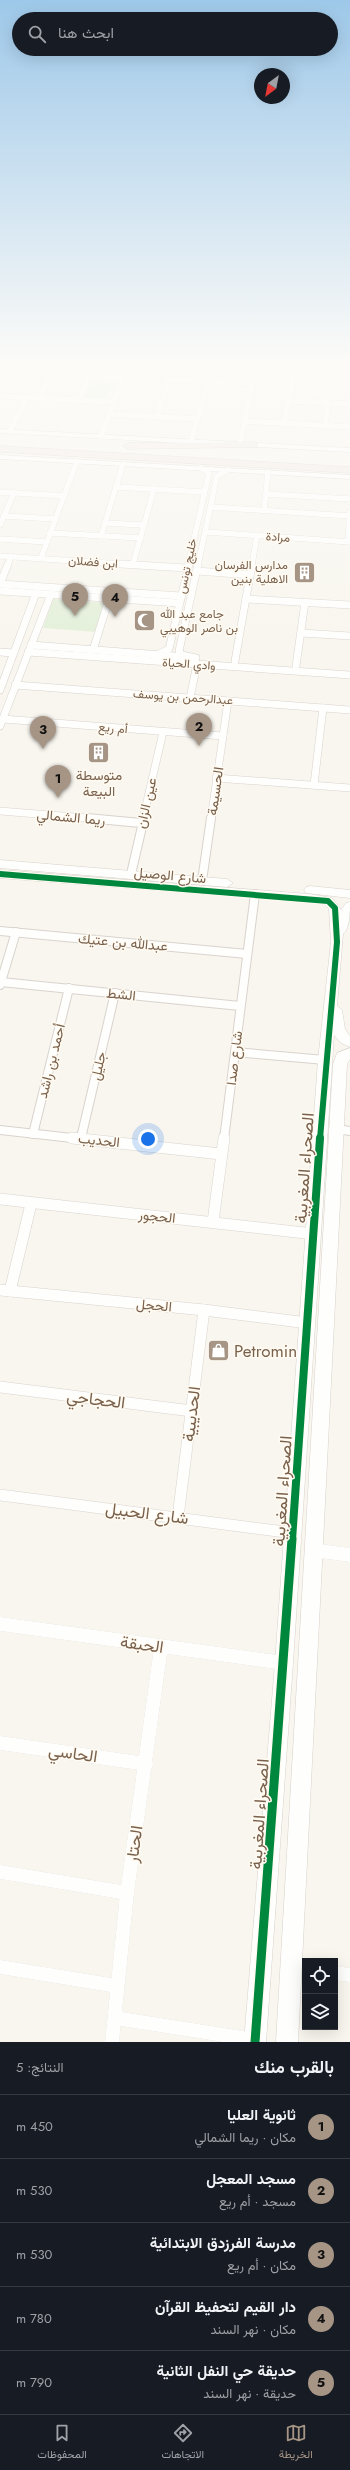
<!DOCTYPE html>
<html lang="ar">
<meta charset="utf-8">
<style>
:root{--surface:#171b24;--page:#242831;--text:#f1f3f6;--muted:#9ea1a6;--line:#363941;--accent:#a69585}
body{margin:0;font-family:Jost,Vazirmatn,sans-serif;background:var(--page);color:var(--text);direction:rtl}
.controls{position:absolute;right:12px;bottom:12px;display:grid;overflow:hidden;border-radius:0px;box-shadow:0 4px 16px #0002}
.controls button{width:36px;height:36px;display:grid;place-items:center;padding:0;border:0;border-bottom:1px solid var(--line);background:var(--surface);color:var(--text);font:20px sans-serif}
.compass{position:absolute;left:254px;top:68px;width:36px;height:36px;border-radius:50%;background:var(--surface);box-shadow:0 4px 16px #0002;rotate:212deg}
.you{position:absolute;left:148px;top:1139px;width:14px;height:14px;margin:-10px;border:3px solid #fff;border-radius:50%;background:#1a73e8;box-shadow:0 0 0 6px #1a73e833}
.badge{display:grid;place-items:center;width:26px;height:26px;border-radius:50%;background:var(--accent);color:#111;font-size:13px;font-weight:700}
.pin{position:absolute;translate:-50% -33px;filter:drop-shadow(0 1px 2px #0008)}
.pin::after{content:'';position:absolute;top:21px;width:14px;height:12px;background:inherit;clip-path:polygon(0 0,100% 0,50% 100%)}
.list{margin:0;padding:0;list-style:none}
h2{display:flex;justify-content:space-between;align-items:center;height:52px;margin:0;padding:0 16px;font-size:17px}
h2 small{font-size:13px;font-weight:400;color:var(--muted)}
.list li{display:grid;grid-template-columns:26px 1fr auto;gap:12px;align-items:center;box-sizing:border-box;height:64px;padding:0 16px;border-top:1px solid var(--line)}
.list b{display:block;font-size:15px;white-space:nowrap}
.list p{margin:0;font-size:13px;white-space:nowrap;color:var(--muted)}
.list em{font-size:13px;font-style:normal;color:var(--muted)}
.icon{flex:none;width:22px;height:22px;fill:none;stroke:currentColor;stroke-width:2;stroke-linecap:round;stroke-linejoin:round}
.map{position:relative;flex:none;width:350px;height:2042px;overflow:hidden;direction:ltr}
.search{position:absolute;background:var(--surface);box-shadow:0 4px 16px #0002;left:12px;right:12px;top:12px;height:44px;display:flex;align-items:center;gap:10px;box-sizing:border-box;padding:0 14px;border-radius:22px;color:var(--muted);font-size:15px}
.sheet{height:372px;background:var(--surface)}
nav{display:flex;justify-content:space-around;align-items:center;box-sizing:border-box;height:56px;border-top:1px solid var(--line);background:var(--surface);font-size:11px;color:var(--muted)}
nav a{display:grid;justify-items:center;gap:2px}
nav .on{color:var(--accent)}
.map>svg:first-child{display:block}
.green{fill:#e4f0da}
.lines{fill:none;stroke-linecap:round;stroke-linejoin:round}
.street-far4-casing{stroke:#d9d3cd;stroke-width:6}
.street-far3-casing{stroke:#d9d3cd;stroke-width:8}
.street-far2-casing{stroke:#d9d3cd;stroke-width:10}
.street-far1-casing{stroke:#d9d3cd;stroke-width:12}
.street-casing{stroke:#d9d3cd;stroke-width:14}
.secondary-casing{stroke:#d8d2ca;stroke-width:1}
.highway-casing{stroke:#dad3cb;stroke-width:1}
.street-far4{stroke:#fefefd;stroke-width:5.5}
.street-far3{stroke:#fefefd;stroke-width:7}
.street-far2{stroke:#fefefd;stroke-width:8}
.street-far1{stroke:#fefefd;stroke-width:11}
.street{stroke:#fefefd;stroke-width:14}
.secondary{fill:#fefefd;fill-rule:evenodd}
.highway{fill:#f2ebe6;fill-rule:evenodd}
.cycleway-far2-casing{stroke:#fffbf2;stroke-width:8}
.cycleway-far1-casing{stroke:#fffbf2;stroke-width:10}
.cycleway-casing{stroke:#fffbf2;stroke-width:12}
.cycleway-far2{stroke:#00873e;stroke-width:6}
.cycleway-far1{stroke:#00873e;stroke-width:8}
.cycleway{stroke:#00873e;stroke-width:9}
.labels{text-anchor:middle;stroke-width:3;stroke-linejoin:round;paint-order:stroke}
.far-street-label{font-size:12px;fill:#7a614c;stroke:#fffbf2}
.far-poi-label{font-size:12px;fill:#7a614c;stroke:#fffbf2;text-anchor:end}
.poi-label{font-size:14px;fill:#7a614c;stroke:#fffbf2}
.street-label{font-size:14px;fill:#7a614c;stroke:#fffbf2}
.near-street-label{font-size:17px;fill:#7a614c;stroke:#fffbf2}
.near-poi-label{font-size:17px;fill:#7a614c;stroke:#fffbf2;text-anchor:start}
</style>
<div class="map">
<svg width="350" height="2042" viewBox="0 0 350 2042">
<rect width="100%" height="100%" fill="#f9f6ef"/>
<g class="green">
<path d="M 91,383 L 112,384 L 106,400 L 84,398 Z"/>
<path d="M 53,599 L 106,603 L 97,632 L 43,628 Z"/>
</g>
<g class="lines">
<defs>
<g id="street-far4">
<path d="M 194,361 L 350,370"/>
<path d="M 0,364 L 51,367"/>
<path d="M 51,373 L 123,378"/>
<path d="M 168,380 L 252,384"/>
<path d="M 0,396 L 113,402"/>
<path d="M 39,398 L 51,373 L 51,368"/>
<path d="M 79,400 L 90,376"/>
<path d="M 289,401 L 350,404"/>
<path d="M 110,414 L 196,419"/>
<path d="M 157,417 L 174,361"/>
<path d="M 244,421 L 350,427"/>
<path d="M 284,424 L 295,367"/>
<path d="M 325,426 L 328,403"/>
<path d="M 10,431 L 27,397"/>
<path d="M 101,436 L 130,361"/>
<path d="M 191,441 L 208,382"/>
<path d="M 240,444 L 256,365"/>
<path d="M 116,487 L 204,492"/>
<path d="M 0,492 L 64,496"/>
<path d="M 266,494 L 350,499"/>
<path d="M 211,507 L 350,516"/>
<path d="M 264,511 L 268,472"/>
<path d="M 4,516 L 55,519"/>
<path d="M 105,523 L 144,525"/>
<path d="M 0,525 L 14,493"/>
<path d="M 206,532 L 350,542"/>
<path d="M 50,533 L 141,538"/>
<path d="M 101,536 L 123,464"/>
<path d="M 0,539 L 47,542"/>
<path d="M 348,541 L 350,512"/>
<path d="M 0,556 L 137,565"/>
<path d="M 41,558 L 77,461"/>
<path d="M 133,564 L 154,489"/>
<path d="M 8,565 L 11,556"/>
<path d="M 188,565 L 209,473 L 201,468"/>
<path d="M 198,565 L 217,476 L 228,470"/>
<path d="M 252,565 L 257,535"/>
</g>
<g id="street-far3">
<path d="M 121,564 L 186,568"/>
<path d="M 197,571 L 250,575"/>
<path d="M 0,584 L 181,596"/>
<path d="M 0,584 L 8,564"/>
<path d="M 0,591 L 179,603"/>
<path d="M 246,599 L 350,605"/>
<path d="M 301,633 L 350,636"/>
<path d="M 31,645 L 187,657"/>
<path d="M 93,650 L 109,599"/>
<path d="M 0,652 L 13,653"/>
<path d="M 28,652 L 350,675"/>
<path d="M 159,654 L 169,649 L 189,564"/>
<path d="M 196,658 L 182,655 L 179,651 L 198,564"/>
<path d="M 235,661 L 252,564"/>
<path d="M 296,666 L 305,602"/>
<path d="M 15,685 L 350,710"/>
<path d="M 0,690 L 36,593"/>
<path d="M 190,698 L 197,664"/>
<path d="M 3,719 L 223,736"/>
<path d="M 0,726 L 51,594"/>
<path d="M 216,778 L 350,788"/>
<path d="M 314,785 L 323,708"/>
<path d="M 0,811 L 99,819"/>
<path d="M 143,819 L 163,732"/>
<path d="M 211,819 L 228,701"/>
</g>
<g id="street-far2">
<path d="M 87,818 L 141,823"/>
<path d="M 131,874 L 144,818"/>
<path d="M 202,881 L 211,818"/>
<path d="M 0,931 L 247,954"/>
<path d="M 1,982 L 240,1006"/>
<path d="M 0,985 L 16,932"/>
<path d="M 235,1052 L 325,1060"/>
<path d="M 337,1129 L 350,1131"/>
<path d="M 0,1130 L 81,1139"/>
<path d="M 33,1134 L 69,988"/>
<path d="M 81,1138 L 115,993"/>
<path d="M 224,1139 L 255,894"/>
</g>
<g id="street-far1">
<path d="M 72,1138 L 221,1154"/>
<path d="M 0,1199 L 314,1234"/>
<path d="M 213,1222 L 224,1138"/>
<path d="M 0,1290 L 204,1310 L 308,1323"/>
<path d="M 10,1291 L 31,1204"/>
<path d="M 0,1387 L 192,1411"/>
<path d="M 0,1495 L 293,1533"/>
<path d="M 178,1517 L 204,1310"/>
</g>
<g id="street">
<path d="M 313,1550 L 350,1555"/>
<path d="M 0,1624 L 284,1663"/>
<path d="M 0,1743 L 146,1764"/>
<path d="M 0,1872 L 127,1893"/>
<path d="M 0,1967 L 117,1986"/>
<path d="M 335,1973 L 350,1975"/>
<path d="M 115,2018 L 255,2040"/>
<path d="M 112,2042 L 127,1893 L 161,1647"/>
</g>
<g id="secondary">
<path d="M 0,429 L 350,448 L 350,452 L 0,433 Z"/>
<path d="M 0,455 L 350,475 L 350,479 L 0,459 Z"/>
<path d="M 0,860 L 227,879 L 233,883 L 227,887 L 0,868 Z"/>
<path d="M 0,870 L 309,894 L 332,898 L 341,910 L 346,903 L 350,902 C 350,911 350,929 343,934 L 337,1006 L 342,1010 L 345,1029 L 350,1036 L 350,1047 L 341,1043 L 334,1035 L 293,1663 L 266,2042 L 244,2042 L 275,1663 L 318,1060 L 331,942 L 329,909 L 324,904 L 309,902 L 0,878 Z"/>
<path d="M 310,886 L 350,890 L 350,898 L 306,893 L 304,890 L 306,887 Z"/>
<path d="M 350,1048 L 350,1059 L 347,1064 L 298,2042 L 276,2042 L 333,1064 L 337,1053 Z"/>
</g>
<g id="highway">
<path d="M 254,442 L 258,443 L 258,447 L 128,449 L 123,446 L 128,443 Z"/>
<path d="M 0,446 L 350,467 L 350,473 L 0,452 Z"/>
</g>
</defs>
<use href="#street-far4" class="street-far4-casing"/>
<use href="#street-far3" class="street-far3-casing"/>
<use href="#street-far2" class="street-far2-casing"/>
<use href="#street-far1" class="street-far1-casing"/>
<use href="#street" class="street-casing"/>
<use href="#secondary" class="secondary-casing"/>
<use href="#highway" class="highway-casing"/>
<use href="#street-far4" class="street-far4"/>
<use href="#street-far3" class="street-far3"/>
<use href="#street-far2" class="street-far2"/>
<use href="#street-far1" class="street-far1"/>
<use href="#street" class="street"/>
<use href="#secondary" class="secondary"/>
<use href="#highway" class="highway"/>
<defs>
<path id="cycleway-far2" d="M 0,874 L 328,901 L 335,908 L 337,942 L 320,1139"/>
<path id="cycleway-far1" d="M 292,1540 L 320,1138"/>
<path id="cycleway" d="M 255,2042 L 292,1539"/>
</defs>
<use href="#cycleway-far2" class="cycleway-far2-casing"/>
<use href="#cycleway-far1" class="cycleway-far1-casing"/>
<use href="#cycleway" class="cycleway-casing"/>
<use href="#cycleway-far2" class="cycleway-far2"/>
<use href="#cycleway-far1" class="cycleway-far1"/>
<use href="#cycleway" class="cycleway"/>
</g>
<linearGradient id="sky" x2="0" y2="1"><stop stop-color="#9ec8e9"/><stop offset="0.56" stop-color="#fcfbf8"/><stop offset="1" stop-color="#fcfbf8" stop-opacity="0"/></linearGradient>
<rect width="350" height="647" fill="url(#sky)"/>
<defs>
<symbol id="building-square" viewBox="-11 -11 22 22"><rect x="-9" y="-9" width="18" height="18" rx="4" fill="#a69585" stroke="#fffbf2"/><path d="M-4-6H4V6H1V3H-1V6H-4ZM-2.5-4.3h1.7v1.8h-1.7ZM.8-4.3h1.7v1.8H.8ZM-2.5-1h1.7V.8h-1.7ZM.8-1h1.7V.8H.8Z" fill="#fff"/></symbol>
<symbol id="mosque-square" viewBox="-11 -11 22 22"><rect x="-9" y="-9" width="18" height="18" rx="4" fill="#a69585" stroke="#fffbf2"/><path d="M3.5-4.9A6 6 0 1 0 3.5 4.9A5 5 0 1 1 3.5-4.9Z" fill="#fff"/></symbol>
<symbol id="shop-square" viewBox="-11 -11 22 22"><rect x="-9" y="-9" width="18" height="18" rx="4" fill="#a69585" stroke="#fffbf2"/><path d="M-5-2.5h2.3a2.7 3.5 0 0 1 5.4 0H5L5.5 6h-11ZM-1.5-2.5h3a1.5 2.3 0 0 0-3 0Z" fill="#fff"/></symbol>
</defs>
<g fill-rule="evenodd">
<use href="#building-square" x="292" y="560" width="25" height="25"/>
<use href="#mosque-square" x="132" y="608" width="25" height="25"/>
<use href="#building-square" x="86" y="740" width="25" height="25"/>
<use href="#shop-square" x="206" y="1338" width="25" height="25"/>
</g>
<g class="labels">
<g class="far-street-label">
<text transform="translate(278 537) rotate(4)" y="4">مرادة</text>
<text transform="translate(93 562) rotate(4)" y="4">ابن فضلان</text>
<text transform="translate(187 566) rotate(-78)" y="4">خليج تونس</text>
<text transform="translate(189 664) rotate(4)" y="4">وادي الحياة</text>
<text transform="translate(183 697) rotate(4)" y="4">عبدالرحمن بن يوسف</text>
<text transform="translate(113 728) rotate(5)" y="4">أم ريع</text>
</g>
<g class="far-poi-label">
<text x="288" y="569">مدارس الفرسان<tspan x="288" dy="14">الاهلية بنين</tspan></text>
<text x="160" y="618" text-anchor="start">جامع عبد الله<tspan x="160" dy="14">بن ناصر الوهيبي</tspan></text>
</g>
<g class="poi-label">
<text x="99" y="780">متوسطة<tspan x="99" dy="16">البيعة</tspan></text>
</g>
<g class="street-label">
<text transform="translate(215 791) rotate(-82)" y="5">الحسيمة</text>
<text transform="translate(146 803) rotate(-77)" y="5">عين الزان</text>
<text transform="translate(71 817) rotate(5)" y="5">ريما الشمالي</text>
<text transform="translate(170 875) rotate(5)" y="5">شارع الوصيل</text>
<text transform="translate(123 942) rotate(5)" y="5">عبدالله بن عتيك</text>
<text transform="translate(121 994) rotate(6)" y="5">الشط</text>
<text transform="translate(234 1058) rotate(-83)" y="5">شارع صدا</text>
<text transform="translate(51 1061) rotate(-76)" y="5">أحمد بن راشد</text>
<text transform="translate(98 1066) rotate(-77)" y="5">جليل</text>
<text transform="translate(99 1140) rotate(6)" y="5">الحديب</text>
<text transform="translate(157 1216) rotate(6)" y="5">الحجور</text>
<text transform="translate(154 1305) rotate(5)" y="5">الحجل</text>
</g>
<g class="near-street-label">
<text transform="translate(304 1168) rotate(-86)" y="6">الصحراء المغربية</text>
<text transform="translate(96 1399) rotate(7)" y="6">الحجاجي</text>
<text transform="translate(191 1414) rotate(-83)" y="6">الحديبية</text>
<text transform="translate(282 1491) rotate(-86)" y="6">الصحراء المغربية</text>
<text transform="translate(147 1513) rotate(7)" y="6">شارع الحبيل</text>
<text transform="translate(142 1644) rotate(8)" y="6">الحبقة</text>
<text transform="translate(73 1753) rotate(8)" y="6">الحاسي</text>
<text transform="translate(259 1814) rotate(-86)" y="6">الصحراء المغربية</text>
<text transform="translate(134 1844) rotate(-82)" y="6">الحتار</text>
</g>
<g class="near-poi-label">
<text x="234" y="1357">Petromin</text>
</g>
</g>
</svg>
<div class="controls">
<button><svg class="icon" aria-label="locate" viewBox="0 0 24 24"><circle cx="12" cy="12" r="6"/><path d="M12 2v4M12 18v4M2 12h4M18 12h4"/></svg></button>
<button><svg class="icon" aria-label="layers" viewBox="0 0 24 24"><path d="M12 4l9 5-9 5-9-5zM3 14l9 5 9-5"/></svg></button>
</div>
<svg class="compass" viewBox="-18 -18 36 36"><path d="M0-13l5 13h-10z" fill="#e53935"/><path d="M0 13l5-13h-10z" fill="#9ea1a6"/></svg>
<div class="you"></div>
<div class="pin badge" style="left:58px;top:798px">1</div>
<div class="pin badge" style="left:199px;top:746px">2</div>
<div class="pin badge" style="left:43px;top:749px">3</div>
<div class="pin badge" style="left:115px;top:617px">4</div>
<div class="pin badge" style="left:75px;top:616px">5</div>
<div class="search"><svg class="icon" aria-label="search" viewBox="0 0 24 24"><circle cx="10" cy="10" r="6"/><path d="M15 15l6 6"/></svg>ابحث هنا</div>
</div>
<section class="sheet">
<h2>بالقرب منك<small>النتائج: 5</small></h2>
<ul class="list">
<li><span class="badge">1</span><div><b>ثانوية العليا</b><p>مكان · ريما الشمالي</p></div><em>450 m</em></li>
<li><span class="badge">2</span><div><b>مسجد المعجل</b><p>مسجد · أم ريع</p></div><em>530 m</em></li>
<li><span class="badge">3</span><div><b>مدرسة الفرزدق الابتدائية</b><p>مكان · أم ريع</p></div><em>530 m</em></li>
<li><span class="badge">4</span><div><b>دار القيم لتحفيظ القرآن</b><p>مكان · نهر السند</p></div><em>780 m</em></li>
<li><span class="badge">5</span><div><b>حديقة حي النفل الثانية</b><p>حديقة · نهر السند</p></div><em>790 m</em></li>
</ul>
</section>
<nav>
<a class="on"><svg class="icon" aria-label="map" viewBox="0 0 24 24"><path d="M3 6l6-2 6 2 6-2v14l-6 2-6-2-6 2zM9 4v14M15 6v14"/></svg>الخريطة</a>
<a><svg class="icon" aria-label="directions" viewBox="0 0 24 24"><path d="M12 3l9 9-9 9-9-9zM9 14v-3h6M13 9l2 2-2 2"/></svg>الاتجاهات</a>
<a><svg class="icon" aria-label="saved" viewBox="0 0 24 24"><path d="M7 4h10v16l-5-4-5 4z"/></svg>المحفوظات</a>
</nav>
